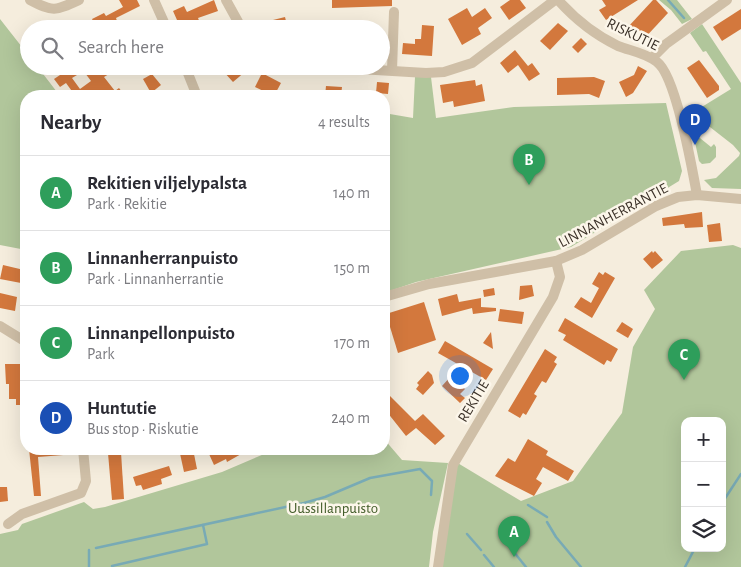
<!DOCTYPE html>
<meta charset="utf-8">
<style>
:root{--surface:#fff;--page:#f7f7f7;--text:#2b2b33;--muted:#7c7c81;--line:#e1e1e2;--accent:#b45309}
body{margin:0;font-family:"Alegreya Sans",sans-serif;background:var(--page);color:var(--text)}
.controls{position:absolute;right:15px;bottom:15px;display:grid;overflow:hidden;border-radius:10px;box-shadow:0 5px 20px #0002}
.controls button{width:45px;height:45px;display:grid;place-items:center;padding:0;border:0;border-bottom:1px solid var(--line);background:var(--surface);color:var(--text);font:25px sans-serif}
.you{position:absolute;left:459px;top:375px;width:18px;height:18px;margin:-12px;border:4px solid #fff;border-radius:50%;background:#1a73e8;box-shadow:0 0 0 8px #1a73e833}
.badge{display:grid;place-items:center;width:32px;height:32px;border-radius:50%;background:var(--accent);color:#fff;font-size:16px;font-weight:700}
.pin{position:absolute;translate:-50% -41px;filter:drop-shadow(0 1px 2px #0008)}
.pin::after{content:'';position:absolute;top:26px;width:18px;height:15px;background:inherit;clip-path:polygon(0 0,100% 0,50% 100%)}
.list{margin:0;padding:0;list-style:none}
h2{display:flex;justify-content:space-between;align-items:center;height:65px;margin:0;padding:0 20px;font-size:21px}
h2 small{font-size:16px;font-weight:400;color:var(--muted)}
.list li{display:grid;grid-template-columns:32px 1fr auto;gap:15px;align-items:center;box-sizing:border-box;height:75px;padding:0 20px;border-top:1px solid var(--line)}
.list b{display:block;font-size:19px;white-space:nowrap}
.list p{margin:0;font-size:16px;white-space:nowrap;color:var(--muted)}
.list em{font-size:16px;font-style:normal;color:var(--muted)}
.icon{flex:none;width:28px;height:28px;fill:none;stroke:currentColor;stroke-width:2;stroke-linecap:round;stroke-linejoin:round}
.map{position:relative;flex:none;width:741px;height:567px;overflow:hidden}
.search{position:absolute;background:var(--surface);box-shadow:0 5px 20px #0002;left:20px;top:20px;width:370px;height:55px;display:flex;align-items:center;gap:12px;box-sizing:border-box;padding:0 18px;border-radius:28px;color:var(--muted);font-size:19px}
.panel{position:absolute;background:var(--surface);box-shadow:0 5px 20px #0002;left:20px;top:90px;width:370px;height:365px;border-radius:20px}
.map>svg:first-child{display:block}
.green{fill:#b1c69b;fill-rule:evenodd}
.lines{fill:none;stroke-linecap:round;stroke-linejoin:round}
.stream{stroke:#78aab5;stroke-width:2.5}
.building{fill:#d3783d}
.minor{stroke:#cfbfa7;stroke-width:10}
.labels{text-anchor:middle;stroke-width:5;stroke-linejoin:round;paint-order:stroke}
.street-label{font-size:15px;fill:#3b3128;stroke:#fcf6ea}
.park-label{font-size:15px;fill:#425c29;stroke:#fcf6ea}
</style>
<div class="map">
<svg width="741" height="567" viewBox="0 0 741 567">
<rect width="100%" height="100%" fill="#f5eddd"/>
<g class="green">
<path d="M 659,0 L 677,0 L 692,19 L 682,24 L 671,10 Z"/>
<path d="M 0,19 L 29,56 L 29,66 L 37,66 L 60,96 L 26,96 L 26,250 L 0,245 Z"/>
<path d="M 702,24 L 741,83 L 741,189 L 712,188 L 704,180 L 716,178 L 739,156 L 740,153 L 733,145 L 692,113 L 731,89 L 706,51 L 703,52 L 690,33 Z"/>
<path d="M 415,77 L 431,77 L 436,118 L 514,107 L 666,103 L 682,171 L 679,181 L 571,247 L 416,282 L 384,293 L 384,113 L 413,118 Z"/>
<path d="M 692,128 L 697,131 L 695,134 L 711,147 L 714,144 L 716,147 L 716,157 L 710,163 L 702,164 L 699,161 Z"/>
<path d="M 733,245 L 741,248 L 741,567 L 441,567 L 456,462 L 521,501 L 573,481 L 622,413 L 633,347 L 655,309 L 644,290 L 681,251 ZM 685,421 L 722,421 L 722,548 L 685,548 Z"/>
<path d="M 384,439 L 402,460 L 448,463 L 433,532 L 429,567 L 0,567 L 0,534 L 18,530 L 22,524 L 84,502 L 93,509 L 105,507 L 222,472 L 276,449 L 384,449 Z"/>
</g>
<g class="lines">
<g class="stream">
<path d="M 668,0 L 684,18"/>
<path d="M 722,503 L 741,474"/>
<path d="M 528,505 L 547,517"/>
<path d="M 547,522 L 556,537 L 581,567"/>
<path d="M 467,534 L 481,550"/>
<path d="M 509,546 L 526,567"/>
<path d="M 96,548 L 304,503 L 325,497 L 370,478 L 420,469 L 432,481 L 431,495"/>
<path d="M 89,550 L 89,567"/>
<path d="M 484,555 L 494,567"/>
<path d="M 112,566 L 207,544 L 203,525"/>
<path d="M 685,567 L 695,548"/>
</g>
</g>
<g class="building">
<path d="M 119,0 L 137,0 L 140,6 L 116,18 L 117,21 L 103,29 L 97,29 L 92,19 L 104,13 L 106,16 L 123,7 Z"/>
<path d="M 214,0 L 218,11 L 198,18 L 200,23 L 181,29 L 173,11 L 184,6 L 187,12 Z"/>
<path d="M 332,0 L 392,0 L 392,6 L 332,8 Z"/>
<path d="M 510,0 L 520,0 L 526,8 L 509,20 L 500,7 Z"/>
<path d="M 602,0 L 638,0 L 606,20 L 599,10 L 606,6 Z"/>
<path d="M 653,0 L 656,0 L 668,13 L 642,41 L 628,27 Z"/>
<path d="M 467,8 L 472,17 L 485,8 L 492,18 L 478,28 L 481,34 L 462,45 L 448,19 Z"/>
<path d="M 741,9 L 741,29 L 722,41 L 713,27 Z"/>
<path d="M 285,17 L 288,29 L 271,29 L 269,21 Z"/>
<path d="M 322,20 L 331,29 L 312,29 Z"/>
<path d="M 558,23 L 568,31 L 550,50 L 540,41 Z"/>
<path d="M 422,25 L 434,26 L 432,56 L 402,54 L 403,43 L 415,44 L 415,39 L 421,39 Z"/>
<path d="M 581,38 L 587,44 L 578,53 L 572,47 Z"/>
<path d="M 515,50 L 528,66 L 532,63 L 540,74 L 529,81 L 518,65 L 508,73 L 500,63 Z"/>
<path d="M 699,60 L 719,86 L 719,90 L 707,98 L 687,68 Z"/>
<path d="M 94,66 L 98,69 L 103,66 L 109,74 L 104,77 L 115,91 L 119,88 L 125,96 L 71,96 L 74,94 L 66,83 L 60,87 L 54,79 L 60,75 L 57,72 L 63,67 L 66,71 L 71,67 L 77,75 L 72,78 L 80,89 L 91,81 L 85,73 Z"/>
<path d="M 228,66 L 243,66 L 246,71 L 233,82 L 223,71 Z"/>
<path d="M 638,66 L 647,71 L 633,93 L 626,97 L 619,82 L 634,75 Z"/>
<path d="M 262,73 L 281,83 L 274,96 L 255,87 Z"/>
<path d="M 152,74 L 161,85 L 151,93 L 143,79 Z"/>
<path d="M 594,77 L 605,81 L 599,98 L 589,94 L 557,95 L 557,78 Z"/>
<path d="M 475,80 L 476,86 L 482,84 L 485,101 L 454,107 L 453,101 L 443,103 L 440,85 Z"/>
<path d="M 377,82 L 389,83 L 388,94 L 376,93 Z"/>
<path d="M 326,86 L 342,87 L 341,96 L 325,96 Z"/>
<path d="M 702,212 L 703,227 L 685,228 L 684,224 L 663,226 L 662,218 Z"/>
<path d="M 720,223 L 722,241 L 709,242 L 707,225 Z"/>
<path d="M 652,251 L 653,253 L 655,251 L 663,260 L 652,269 L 643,259 Z"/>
<path d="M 3,265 L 24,270 L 21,283 L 0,279 Z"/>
<path d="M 599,272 L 603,275 L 605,272 L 615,278 L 592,318 L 574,307 L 581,297 L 591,303 L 599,288 L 592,284 Z"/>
<path d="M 532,285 L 534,296 L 519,300 L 520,286 Z"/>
<path d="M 494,288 L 495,295 L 484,297 L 483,290 Z"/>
<path d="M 0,293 L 17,297 L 15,311 L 0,308 Z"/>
<path d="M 457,294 L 459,302 L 481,298 L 481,307 L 496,308 L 496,311 L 473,314 L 472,308 L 442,316 L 438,299 Z"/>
<path d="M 424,302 L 436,340 L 398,353 L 386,314 Z"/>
<path d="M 500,309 L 524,312 L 522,324 L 498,321 Z"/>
<path d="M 565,318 L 618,349 L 611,362 L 607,360 L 604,365 L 563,340 L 566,335 L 558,331 Z"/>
<path d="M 622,322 L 633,329 L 628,338 L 616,331 Z"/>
<path d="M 491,332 L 493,349 L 483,343 Z"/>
<path d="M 445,341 L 493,369 L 486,380 L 438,353 Z"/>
<path d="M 545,349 L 557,357 L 554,362 L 557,364 L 546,383 L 542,381 L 534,394 L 537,396 L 526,415 L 523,413 L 520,418 L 508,411 Z"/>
<path d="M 5,364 L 20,364 L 20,379 L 23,379 L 26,405 L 16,405 L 16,399 L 9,399 L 9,384 L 6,384 Z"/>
<path d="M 428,371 L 432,375 L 434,383 L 423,395 L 416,389 L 419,385 L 417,383 Z"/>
<path d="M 451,376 L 465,389 L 460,394 L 465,398 L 460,403 L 442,386 Z"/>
<path d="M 384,390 L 415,421 L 423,414 L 445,436 L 435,445 L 416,428 L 406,436 L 387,412 L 384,415 Z"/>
<path d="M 528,439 L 548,451 L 546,455 L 574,471 L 568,481 L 543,467 L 536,479 L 542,483 L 534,496 L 495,476 L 508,458 L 515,462 Z"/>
<path d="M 29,449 L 76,449 L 76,454 L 38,457 L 41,496 L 34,496 Z"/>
<path d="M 179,449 L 193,449 L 197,469 L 184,472 Z"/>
<path d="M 221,449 L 250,449 L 227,462 L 226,459 L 214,465 L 209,454 Z"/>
<path d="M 121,452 L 124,499 L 112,500 L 108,453 Z"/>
<path d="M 169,466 L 172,475 L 161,479 L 162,484 L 143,490 L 141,485 L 136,486 L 133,477 Z"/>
<path d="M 0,487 L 7,487 L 8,501 L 0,502 Z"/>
</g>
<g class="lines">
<g class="minor">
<path d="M 30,0 C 53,12 55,11 79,0"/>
<path d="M 154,0 L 167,29"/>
<path d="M 226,0 L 242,29"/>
<path d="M 558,0 C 575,19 595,35 618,46 C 631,51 646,53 657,62 C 676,76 692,168 697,195"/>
<path d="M 652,58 L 666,44 L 727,0"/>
<path d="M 185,66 L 197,96"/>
<path d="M 309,66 L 426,73 L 444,72 L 472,63 L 555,0"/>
<path d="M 392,70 L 394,12"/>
<path d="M 384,297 L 429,284 L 556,261 L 582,250 L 656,206 L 678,197 L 697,195 L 741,199"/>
<path d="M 0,326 L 26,342"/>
<path d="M 8,524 L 22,514 L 81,493 L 86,481 L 83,449"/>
<path d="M 438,567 L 453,465 L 553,297 L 560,277 L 556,261"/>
</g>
</g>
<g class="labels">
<g class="street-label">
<text transform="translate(633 34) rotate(26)" y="5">RISKUTIE</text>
<text transform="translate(613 215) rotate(-28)" y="5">LINNANHERRANTIE</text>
<text transform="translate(473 401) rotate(-59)" y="5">REKITIE</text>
</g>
<g class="park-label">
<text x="333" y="513">Uussillanpuisto</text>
</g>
</g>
</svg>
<div class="controls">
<button>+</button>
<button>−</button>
<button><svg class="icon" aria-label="layers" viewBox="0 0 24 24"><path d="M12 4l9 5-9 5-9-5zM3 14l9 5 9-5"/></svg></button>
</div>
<div class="you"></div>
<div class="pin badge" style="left:514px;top:557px;background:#2e9e5b">A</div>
<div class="pin badge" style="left:529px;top:185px;background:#2e9e5b">B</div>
<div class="pin badge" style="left:684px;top:380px;background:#2e9e5b">C</div>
<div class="pin badge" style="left:695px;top:145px;background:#1a4fb4">D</div>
<div class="search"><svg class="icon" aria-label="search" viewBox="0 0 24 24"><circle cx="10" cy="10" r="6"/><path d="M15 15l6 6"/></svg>Search here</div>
<section class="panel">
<h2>Nearby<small>4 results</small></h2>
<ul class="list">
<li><span class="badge" style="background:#2e9e5b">A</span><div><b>Rekitien viljelypalsta</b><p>Park · Rekitie</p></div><em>140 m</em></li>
<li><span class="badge" style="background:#2e9e5b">B</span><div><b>Linnanherranpuisto</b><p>Park · Linnanherrantie</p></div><em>150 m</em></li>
<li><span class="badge" style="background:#2e9e5b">C</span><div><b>Linnanpellonpuisto</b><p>Park</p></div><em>170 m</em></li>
<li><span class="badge" style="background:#1a4fb4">D</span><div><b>Huntutie</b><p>Bus stop · Riskutie</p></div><em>240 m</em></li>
</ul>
</section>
</div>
